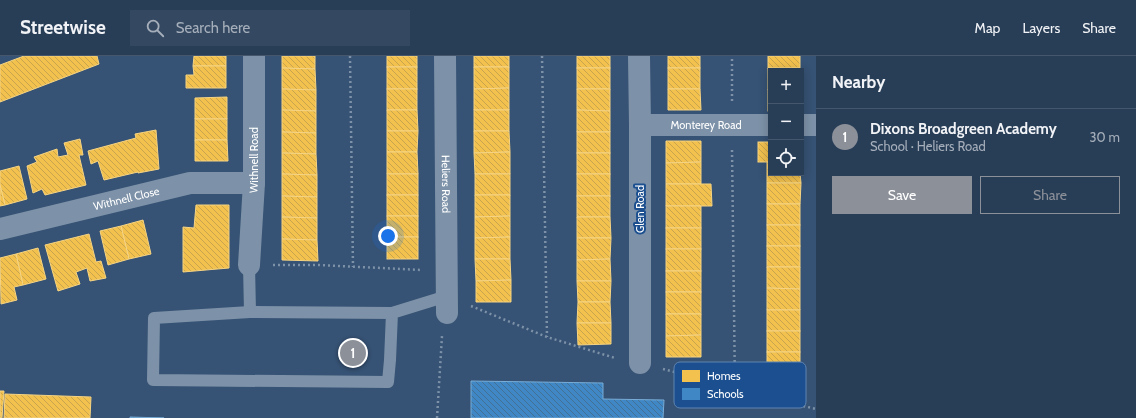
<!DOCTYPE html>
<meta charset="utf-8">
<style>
:root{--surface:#283e57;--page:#344961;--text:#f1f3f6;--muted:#a5aeba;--line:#44576d;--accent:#8c9099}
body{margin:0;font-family:Cabin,sans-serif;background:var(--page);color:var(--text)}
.controls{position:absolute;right:12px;top:12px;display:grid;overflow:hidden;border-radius:0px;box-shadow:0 2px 10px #0003}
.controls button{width:36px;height:36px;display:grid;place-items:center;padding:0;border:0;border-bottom:1px solid var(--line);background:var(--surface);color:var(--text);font:20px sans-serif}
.you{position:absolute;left:388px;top:180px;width:14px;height:14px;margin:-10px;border:3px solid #fff;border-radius:50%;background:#1a73e8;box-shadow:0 0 0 6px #1a73e833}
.badge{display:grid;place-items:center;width:26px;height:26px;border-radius:50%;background:var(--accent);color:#fff;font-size:13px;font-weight:700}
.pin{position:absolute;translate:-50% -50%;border:2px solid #fff;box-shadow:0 1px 4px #0006}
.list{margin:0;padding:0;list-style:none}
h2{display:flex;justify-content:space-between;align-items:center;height:52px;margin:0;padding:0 16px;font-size:17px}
h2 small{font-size:13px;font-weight:400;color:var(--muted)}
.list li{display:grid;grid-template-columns:26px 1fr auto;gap:12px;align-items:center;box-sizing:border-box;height:56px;padding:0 16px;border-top:1px solid var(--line)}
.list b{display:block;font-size:15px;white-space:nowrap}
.list p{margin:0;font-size:13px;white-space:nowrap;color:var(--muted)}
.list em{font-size:13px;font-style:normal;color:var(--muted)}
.actions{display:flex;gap:8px;padding:12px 16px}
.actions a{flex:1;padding:9px 0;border:1px solid var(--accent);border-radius:0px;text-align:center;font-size:14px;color:var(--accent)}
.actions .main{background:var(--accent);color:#fff}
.icon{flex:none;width:22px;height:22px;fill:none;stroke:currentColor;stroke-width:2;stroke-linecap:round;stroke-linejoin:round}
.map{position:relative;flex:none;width:816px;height:362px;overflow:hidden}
header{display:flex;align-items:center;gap:24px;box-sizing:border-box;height:56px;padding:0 20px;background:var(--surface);border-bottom:1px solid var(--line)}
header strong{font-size:19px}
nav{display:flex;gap:22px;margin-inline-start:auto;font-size:14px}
.search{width:280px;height:36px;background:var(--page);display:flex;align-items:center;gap:10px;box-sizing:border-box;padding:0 14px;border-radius:0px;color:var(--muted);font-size:15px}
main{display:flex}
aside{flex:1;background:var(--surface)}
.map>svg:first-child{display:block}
.homes{fill:url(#homes-back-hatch);stroke:#f6d483}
.schools{fill:url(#schools-back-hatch);stroke:#79acd6}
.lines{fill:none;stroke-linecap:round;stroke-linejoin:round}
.path{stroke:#7d92a8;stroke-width:2.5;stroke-dasharray:2 3;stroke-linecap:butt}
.service{stroke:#7d92a8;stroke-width:12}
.minor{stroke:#7d92a8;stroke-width:22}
.labels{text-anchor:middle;stroke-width:4;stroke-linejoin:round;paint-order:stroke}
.street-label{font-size:11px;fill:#fff;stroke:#1b4f8f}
.key{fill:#1b4f8f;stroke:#5f84b1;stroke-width:1}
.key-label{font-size:11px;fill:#fff}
</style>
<header>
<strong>Streetwise</strong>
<div class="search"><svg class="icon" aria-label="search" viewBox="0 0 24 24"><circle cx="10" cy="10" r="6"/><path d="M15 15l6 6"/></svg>Search here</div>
<nav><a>Map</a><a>Layers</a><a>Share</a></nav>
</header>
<main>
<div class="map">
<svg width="816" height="362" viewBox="0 0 816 362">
<defs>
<pattern id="homes-back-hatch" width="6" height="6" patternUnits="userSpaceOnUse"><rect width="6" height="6" fill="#f2c14e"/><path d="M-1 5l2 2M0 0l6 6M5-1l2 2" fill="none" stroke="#c8a44e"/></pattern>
<pattern id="schools-back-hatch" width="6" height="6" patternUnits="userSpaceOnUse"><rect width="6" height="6" fill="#3f88c5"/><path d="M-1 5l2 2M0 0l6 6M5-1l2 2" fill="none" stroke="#447095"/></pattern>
</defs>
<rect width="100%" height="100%" fill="#365274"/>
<g class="homes">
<path d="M 24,0 L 97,0 L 99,8 L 0,46 L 0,9 Z"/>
<path d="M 194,0 L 226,0 L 226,10 L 193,10 Z"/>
<path d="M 282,0 L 315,0 L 315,13 L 282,12 Z"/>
<rect x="387" y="0" width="30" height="11"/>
<rect x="474" y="0" width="35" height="11"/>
<rect x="577" y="0" width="33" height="12"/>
<rect x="668" y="0" width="32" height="12"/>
<rect x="768" y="0" width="32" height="12"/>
<path d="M 193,10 L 226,10 L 226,32 L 186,32 L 186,19 L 194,19 Z"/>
<rect x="387" y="11" width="30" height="22"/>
<path d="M 474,11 L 509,11 L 509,32 L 474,33 Z"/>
<path d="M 282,12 L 315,13 L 316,34 L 282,33 Z"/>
<rect x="577" y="12" width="33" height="21"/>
<rect x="668" y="12" width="32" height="21"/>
<path d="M 768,12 L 800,12 L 800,15 L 771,15 L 771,34 L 768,34 Z"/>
<path d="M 509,32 L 509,54 L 474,54 L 474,33 Z"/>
<path d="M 282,33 L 316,34 L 316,55 L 282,54 Z"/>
<rect x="387" y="33" width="30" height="21"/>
<path d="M 577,33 L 610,33 L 610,55 L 577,54 Z"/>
<path d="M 668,33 L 700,33 L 701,54 L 668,54 Z"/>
<rect x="768" y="34" width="3" height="21"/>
<path d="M 227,41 L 227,63 L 195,63 L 195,42 Z"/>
<path d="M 282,54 L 316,55 L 316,77 L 282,76 Z"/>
<path d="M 387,54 L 417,54 L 418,75 L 387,75 Z"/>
<rect x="474" y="54" width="35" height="21"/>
<path d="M 577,54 L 610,55 L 610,76 L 577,76 Z"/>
<rect x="195" y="63" width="32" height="21"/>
<path d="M 156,74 L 159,113 L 138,117 L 138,116 L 104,124 L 98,105 L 91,108 L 88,95 L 136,82 L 135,78 Z"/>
<path d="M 387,75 L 418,75 L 417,96 L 387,96 Z"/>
<path d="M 474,75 L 509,75 L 510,96 L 474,97 Z"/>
<path d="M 282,76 L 316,77 L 316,98 L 282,97 Z"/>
<rect x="577" y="76" width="33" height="21"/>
<path d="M 80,83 L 83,99 L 79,99 L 86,129 L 45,139 L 42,133 L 33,137 L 27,110 L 37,106 L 34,101 L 57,93 L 58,101 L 68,99 L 64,87 Z"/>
<path d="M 195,84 L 227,84 L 228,105 L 195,105 Z"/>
<path d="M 666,85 L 701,85 L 701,106 L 666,107 Z"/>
<rect x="758" y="86" width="13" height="20"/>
<path d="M 387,96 L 417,96 L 418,118 L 387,118 Z"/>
<path d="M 510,96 L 510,118 L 475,118 L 474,97 Z"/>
<path d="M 282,97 L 316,98 L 317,119 L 282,118 Z"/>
<rect x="577" y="97" width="33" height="21"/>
<path d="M 701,106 L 701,128 L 666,128 L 666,107 Z"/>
<path d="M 767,106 L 771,106 L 771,117 L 800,117 L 801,127 L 767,127 Z"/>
<path d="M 19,110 L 27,143 L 5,149 L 0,129 L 0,115 Z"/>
<path d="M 282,118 L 317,119 L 317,141 L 282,140 Z"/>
<rect x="387" y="118" width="31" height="21"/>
<rect x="475" y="118" width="35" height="21"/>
<rect x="577" y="118" width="33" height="22"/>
<path d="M 767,127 L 801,127 L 800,148 L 767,148 Z"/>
<path d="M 666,128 L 711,128 L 712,150 L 666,150 Z"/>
<path d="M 0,129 L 5,149 L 0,150 Z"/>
<rect x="387" y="139" width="31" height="21"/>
<path d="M 475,139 L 510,139 L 510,160 L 475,161 Z"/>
<path d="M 282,140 L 317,141 L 317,162 L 282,161 Z"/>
<rect x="577" y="140" width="33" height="21"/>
<rect x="767" y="148" width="33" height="21"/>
<path d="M 196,149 L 229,149 L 229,212 L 183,216 L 183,171 L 194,172 Z"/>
<rect x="666" y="150" width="35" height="22"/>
<rect x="387" y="160" width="31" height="21"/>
<path d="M 510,160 L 510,181 L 475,182 L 475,161 Z"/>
<path d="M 282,161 L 317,162 L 317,184 L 282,183 Z"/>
<path d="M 577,161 L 610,161 L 611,182 L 577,182 Z"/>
<path d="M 143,164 L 151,198 L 129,203 L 121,170 Z"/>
<rect x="767" y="169" width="33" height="21"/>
<path d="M 121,170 L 129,203 L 108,209 L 100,175 Z"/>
<rect x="666" y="172" width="35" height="21"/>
<path d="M 89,178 L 96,206 L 101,205 L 106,222 L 90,225 L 87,212 L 76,216 L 80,228 L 58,235 L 45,189 Z"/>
<rect x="387" y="181" width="31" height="22"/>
<path d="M 510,181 L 510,203 L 475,203 L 475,182 Z"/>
<path d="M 577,182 L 611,182 L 610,203 L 577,204 Z"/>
<path d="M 282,183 L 317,184 L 318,205 L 282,204 Z"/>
<rect x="767" y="190" width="33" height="21"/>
<path d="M 38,192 L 46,223 L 23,229 L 16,198 Z"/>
<rect x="666" y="193" width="35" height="22"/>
<path d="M 16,198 L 23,229 L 14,231 L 17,244 L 1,248 L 0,202 Z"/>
<path d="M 475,203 L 510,203 L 511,224 L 476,225 Z"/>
<path d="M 610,203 L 611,225 L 577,225 L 577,204 Z"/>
<path d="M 767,211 L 800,211 L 800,233 L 767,232 Z"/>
<rect x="666" y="215" width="35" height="21"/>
<path d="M 511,224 L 511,246 L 476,246 L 476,225 Z"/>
<path d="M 577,225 L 611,225 L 610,246 L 578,246 Z"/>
<path d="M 767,232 L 800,233 L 800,254 L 767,254 Z"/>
<rect x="666" y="236" width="35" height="22"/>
<path d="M 578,246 L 610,246 L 611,267 L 577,267 Z"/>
<rect x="767" y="254" width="33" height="21"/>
<path d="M 666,258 L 701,258 L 701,279 L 666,280 Z"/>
<path d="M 577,267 L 611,267 L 611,288 L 578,289 Z"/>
<rect x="767" y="275" width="33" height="21"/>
<path d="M 701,279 L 701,301 L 666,301 L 666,280 Z"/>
<rect x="767" y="296" width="33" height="21"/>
<path d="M 0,335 L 4,335 L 2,362 L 0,362 Z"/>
<path d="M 5,338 L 91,341 L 90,362 L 4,362 Z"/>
</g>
<g class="schools">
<path d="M 471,325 L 603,327 L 603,343 L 664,344 L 663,362 L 471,362 Z"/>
<path d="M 130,361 L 164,362 L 130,362 Z"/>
</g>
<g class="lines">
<g class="path">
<path d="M 350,0 L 353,211"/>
<path d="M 542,0 L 547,281"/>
<path d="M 732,45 L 732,0"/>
<path d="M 732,94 L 735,332"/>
<path d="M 273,209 L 319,209 L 422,214"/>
<path d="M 471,250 L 547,281 L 615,302"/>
<path d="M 663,313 C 714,326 765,341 816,353"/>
<path d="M 437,362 L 442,280"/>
</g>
<g class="service">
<path d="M 249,209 L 250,256"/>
<path d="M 392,257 L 390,304 L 388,326 L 153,324 L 154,262 L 250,256 L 392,257 L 447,240"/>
</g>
<g class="minor">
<path id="s1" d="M 445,0 L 447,257"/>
<path d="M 639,0 L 640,69 L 640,307"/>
<path id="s2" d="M 640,69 L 771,69"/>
<path d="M 801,69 L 816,69"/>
<path id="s3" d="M 0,173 L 190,127 L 254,127"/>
<path id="s4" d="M 249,209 L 254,127 L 254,0"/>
</g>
</g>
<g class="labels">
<g class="street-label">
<text dy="4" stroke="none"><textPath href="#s2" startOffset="66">Monterey Road</textPath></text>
<text dy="4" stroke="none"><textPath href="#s4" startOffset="105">Withnell Road</textPath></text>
<text dy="4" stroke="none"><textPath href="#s1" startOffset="128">Heliers Road</textPath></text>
<text dy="4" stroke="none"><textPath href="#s3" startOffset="130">Withnell Close</textPath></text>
<text transform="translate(640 153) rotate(-90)" y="4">Glen Road</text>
</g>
</g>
<rect x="674" y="306" width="132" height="46" rx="6" class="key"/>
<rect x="682" y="314" width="18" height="12" fill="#f2c14e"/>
<rect x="682" y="332" width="18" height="12" fill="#3f88c5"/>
<g class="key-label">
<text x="707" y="324">Homes</text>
<text x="707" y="342">Schools</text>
</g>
</svg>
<div class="controls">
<button>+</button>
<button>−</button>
<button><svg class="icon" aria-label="locate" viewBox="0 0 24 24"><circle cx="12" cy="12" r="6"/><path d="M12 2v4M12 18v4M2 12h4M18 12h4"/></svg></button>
</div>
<div class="you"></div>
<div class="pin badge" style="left:353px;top:297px">1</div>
</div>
<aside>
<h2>Nearby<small></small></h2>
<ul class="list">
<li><span class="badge">1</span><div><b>Dixons Broadgreen Academy</b><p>School · Heliers Road</p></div><em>30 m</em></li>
</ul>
<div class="actions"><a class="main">Save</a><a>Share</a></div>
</aside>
</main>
